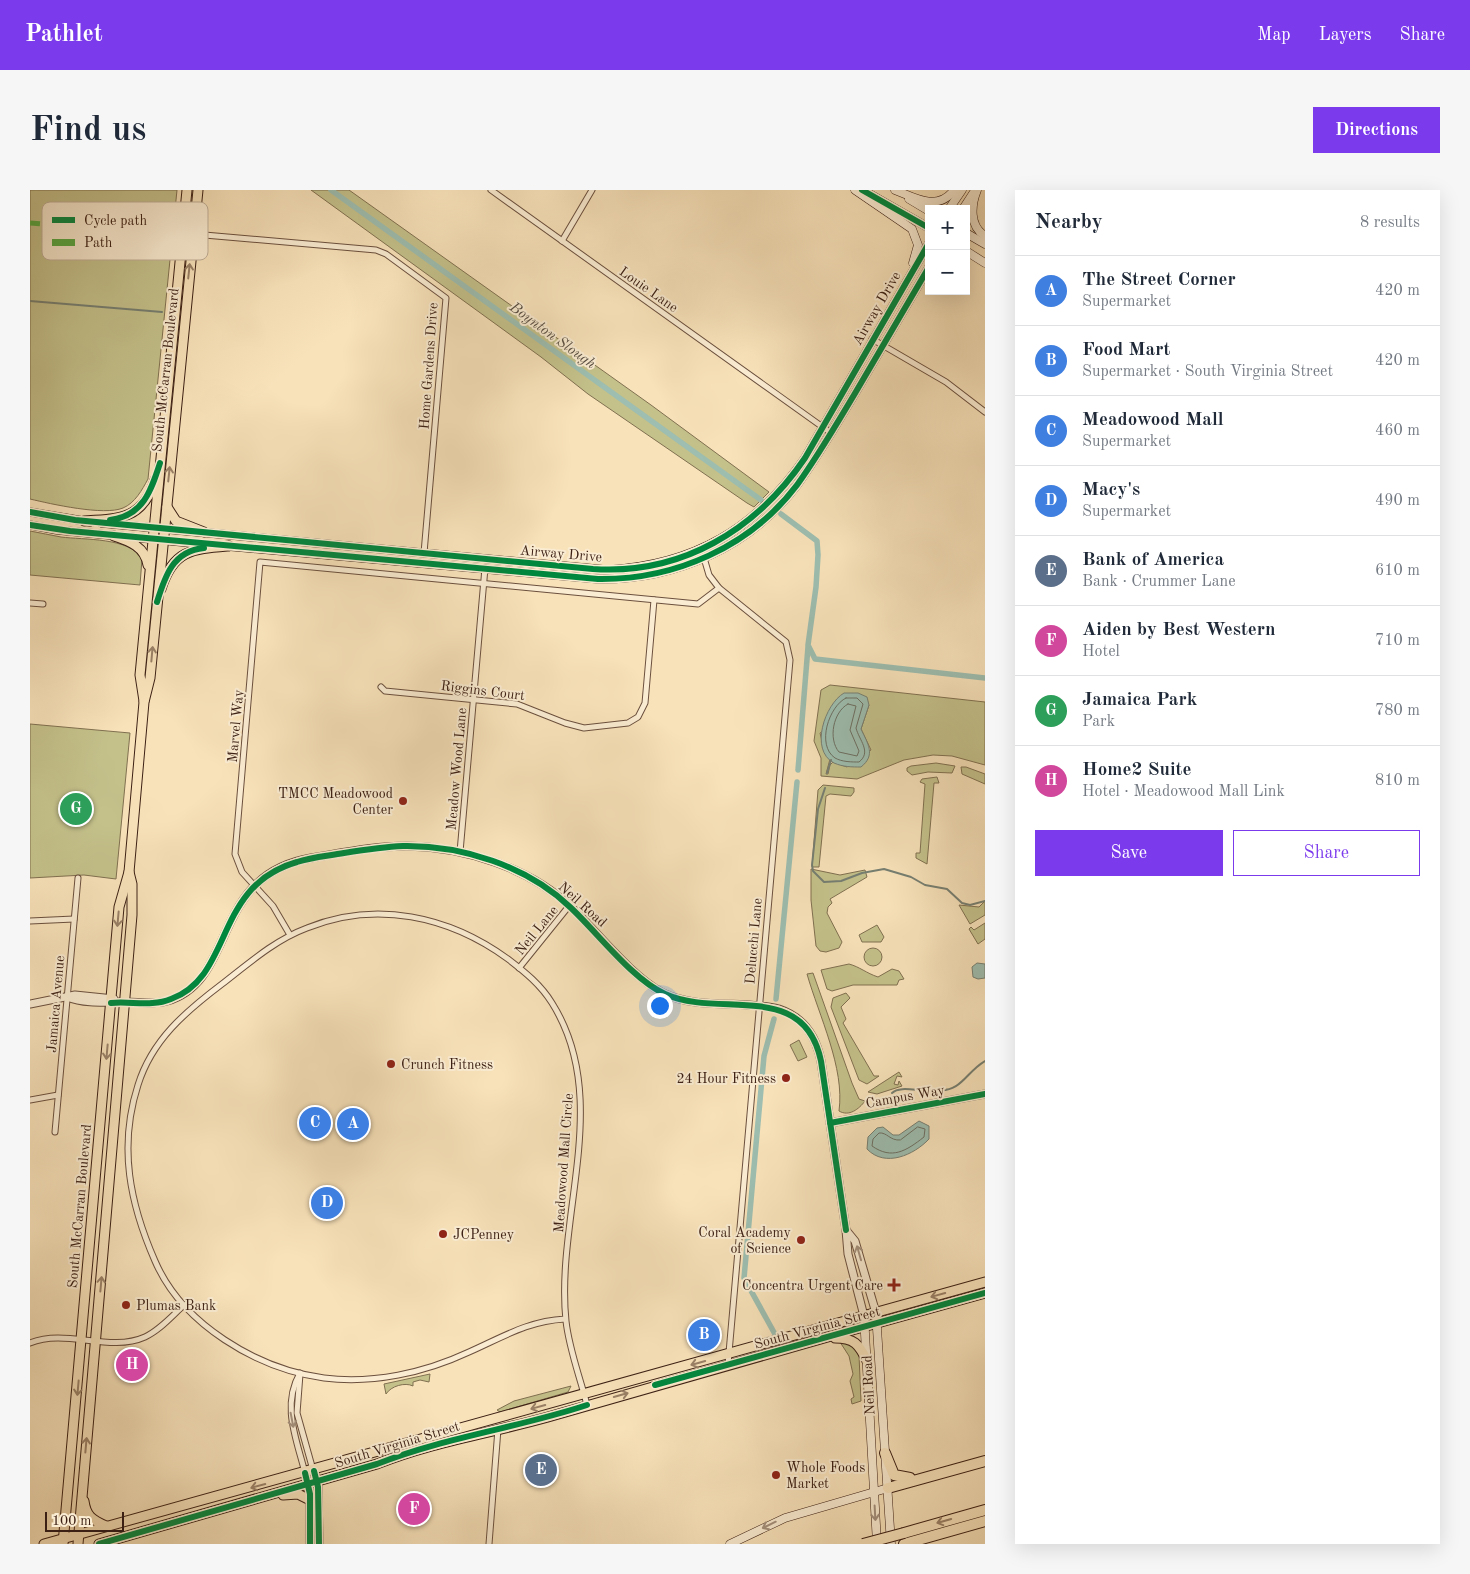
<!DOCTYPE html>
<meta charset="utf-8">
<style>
:root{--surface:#fff;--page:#f6f6f7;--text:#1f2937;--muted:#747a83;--line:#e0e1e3;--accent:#7c3aed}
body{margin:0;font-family:"Old Standard TT",serif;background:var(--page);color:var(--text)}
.controls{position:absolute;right:15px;top:15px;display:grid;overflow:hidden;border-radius:0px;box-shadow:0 5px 20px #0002}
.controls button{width:45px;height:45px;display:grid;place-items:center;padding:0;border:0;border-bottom:1px solid var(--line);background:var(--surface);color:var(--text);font:25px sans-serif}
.scale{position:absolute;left:15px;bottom:12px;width:79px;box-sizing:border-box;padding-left:5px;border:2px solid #3c2014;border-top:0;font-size:14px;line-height:18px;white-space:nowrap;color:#3c2014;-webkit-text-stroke:4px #faecd2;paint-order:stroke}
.you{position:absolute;left:629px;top:815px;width:18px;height:18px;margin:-12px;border:4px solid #fff;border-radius:50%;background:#1a73e8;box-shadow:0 0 0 8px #1a73e833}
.badge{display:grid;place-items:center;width:32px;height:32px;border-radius:50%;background:var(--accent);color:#fff;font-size:16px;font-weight:700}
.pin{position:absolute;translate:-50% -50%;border:2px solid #fff;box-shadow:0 1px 5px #0006}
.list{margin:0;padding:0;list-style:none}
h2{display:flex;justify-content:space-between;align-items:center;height:65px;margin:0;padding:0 20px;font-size:21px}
h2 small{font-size:16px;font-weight:400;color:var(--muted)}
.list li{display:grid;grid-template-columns:32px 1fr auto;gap:15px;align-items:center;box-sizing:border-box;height:70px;padding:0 20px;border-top:1px solid var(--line)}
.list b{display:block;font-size:19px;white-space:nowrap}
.list p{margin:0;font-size:16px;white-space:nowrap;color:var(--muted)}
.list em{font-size:16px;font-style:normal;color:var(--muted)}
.actions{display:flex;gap:10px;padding:15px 20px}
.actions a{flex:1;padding:11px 0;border:1px solid var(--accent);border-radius:0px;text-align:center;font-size:18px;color:var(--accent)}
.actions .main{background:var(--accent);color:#fff}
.map{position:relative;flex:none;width:955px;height:1354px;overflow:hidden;border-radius:0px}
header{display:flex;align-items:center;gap:30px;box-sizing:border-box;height:70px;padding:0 25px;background:var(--accent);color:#fff}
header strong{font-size:24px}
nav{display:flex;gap:28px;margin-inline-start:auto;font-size:18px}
.intro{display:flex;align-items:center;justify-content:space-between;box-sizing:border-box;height:120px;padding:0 30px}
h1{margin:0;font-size:35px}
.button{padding:12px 22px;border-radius:0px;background:var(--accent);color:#fff;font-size:18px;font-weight:700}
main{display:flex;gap:30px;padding:0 30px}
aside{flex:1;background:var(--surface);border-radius:0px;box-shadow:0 5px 20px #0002}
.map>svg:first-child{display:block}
.green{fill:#c4c18b;stroke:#807050;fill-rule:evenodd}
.water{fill:#9dbeb0;stroke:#767f72}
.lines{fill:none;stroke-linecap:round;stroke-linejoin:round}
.shore{stroke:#6c6f62;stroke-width:1}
.stream{stroke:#767f72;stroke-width:2}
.canal{stroke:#9dbeb0;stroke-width:5.5}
.minor-casing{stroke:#6b503e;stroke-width:7}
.tertiary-casing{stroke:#6b503e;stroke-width:9}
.secondary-casing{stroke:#3c2014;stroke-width:9}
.primary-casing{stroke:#3c2014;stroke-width:11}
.motorway-casing{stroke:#3c2014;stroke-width:12}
.minor{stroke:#faecd2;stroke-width:5}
.tertiary{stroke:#faecd2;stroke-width:7}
.secondary{stroke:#faecd2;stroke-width:8}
.primary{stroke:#f8e2ba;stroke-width:9}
.motorway{stroke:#f8e2ba;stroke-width:10}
.motorway-bridge-casing{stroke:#3c2014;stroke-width:12;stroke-linecap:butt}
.motorway-bridge{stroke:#f8e2ba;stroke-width:10}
.quiet{stroke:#55aa42;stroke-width:5;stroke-dasharray:10 5;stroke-linecap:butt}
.cycleway-casing{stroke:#faecd2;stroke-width:9}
.cycleway{stroke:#00873e;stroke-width:6}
.oneway{stroke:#9a8167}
.oneway2{stroke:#a4907c}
.poi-dot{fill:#8f2418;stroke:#faecd2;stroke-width:2}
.labels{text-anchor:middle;stroke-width:4;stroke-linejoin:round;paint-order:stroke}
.street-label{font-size:14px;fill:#3c2014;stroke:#faecd2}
.poi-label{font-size:14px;fill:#3c2014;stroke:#faecd2;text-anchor:end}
.water-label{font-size:15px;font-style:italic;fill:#594f43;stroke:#faecd2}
.key{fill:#faecd2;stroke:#c1af99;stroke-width:1}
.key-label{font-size:14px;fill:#3c2014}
</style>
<header>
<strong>Pathlet</strong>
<nav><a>Map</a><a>Layers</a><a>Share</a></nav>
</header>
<div class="intro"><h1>Find us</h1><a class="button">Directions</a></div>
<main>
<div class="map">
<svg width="955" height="1354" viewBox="0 0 955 1354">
<rect width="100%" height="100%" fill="#f8e2ba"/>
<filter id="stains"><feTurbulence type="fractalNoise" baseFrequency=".004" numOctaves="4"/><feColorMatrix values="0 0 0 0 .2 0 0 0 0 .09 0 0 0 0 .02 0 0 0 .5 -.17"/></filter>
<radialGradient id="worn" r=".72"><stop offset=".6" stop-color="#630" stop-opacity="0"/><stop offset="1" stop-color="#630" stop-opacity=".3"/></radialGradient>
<g class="green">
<path d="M 0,0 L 147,0 L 118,289 C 112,300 105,313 93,318 C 74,326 21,314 0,309 Z"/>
<path d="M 281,0 L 319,0 L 621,215 L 739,302 L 724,317 L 717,313 L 558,204 L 511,167 Z"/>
<path d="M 0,341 C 10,343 21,345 31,347 C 53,350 100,347 112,369 L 110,395 L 0,385 Z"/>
<path d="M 800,495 L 955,512 L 955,575 L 922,566 L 903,565 L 874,570 L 827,589 L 791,586 L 791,568 L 784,551 L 791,500 ZM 839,515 L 831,539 L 841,560 L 817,577 L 803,572 L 800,575 L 798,584 L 796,584 L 800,569 L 794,559 L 790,543 Z"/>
<path d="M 0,534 L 100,543 L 86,689 L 54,685 L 0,688 Z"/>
<path d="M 906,573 L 925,576 L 922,583 L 898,582 L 882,585 L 877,581 L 877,578 L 881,576 Z"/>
<path d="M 931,577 L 936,577 L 955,584 L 955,594 L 932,584 Z"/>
<path d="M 907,587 L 909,593 L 904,593 L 897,674 L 886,668 L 886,663 L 890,663 L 895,594 L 890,592 L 892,589 Z"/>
<path d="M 793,595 L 824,598 L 824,602 L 821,606 L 800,604 L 796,606 L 789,677 L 782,677 L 788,600 Z"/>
<path d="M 781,679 L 810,685 L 835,680 L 837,687 L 800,709 L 802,713 L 798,717 L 797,723 L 812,752 L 809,758 L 796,762 L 790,761 L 786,756 L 781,710 Z"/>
<path d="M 955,711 L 955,725 L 940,734 L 929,715 L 949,717 Z"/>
<path d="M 955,733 L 955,749 L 948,754 L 939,739 L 941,737 L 944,740 Z"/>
<path d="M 847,735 L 854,747 L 851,752 L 832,752 L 829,745 Z"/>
<circle cx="843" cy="767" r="9"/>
<path d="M 819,774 C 830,777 836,783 848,787 L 862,779 L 869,781 L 874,789 L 869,790 L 867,795 L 823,795 L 802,801 L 797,799 L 791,780 Z"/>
<path d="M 783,783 L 822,893 L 829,909 L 835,911 C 829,919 819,927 809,921 C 815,878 789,826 777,784 Z"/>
<path d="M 816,803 L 820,808 L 811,817 L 816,829 L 813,833 L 844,886 L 849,886 L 837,894 L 829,890 L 801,817 L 803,808 Z"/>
<path d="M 769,850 L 777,867 L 768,871 L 760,855 Z"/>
<path d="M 869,882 L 872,887 L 867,886 L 864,894 L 868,895 L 869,891 L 872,896 L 847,904 L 838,902 Z"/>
<path d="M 810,1152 L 819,1153 L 829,1165 L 831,1211 L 822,1214 L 821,1209 L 824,1207 L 820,1191 L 823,1184 L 819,1166 Z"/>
<path d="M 400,1184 L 399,1192 L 390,1190 L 383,1192 L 383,1196 C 375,1192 361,1196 356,1204 L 354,1194 Z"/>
<path d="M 541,1196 L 538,1202 L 470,1222 L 467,1220 L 484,1211 Z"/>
</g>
<g class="water">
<path d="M 814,503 L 828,503 L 837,507 L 839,515 L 831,539 C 838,554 846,565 831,577 C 822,577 813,577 804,573 C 779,560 795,514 814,503 Z"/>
<path d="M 947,773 L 955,774 L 955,788 L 948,789 L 943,787 L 942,777 Z"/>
<path d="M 889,931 L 899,936 L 899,949 C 884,965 855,978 837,959 L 838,947 L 847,938 L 853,937 L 863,945 L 869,945 Z"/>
</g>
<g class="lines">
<g class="shore">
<path d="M 816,508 L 827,508 L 833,514 L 826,538 C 829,550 842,562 829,572 C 822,572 812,572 805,568 C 786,555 799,516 816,508 Z"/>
<path d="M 818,514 L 826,516 L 820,540 L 829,561 L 827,566 L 809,562 C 798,549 803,522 818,514 Z"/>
<path d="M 888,937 L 895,939 L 894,947 C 876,961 862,970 842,956 L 843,949 L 849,943 C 857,942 860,951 870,950 Z"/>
</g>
<g class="stream">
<path d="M 0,111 L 132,122"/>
<path d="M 797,583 L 801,570"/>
<path d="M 795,598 L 788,619 L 782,675 L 783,681 L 794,692 L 811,691 L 832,683 L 854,679 L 881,687 L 895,695 L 917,699 L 932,713 L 940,715 L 955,711"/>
<path d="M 909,900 C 931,902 937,881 955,871"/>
<path d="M 862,903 C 870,895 890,902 901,900"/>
</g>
<g class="canal">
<path d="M 301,0 L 731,310"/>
<path d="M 751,324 L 787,351 L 788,365 L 786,397 L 778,455 L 785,469 L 955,488"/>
<path d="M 768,580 L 778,457"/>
<path d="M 746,809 L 767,592"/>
<path d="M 744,829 L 734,866 L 714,1088 L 746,1146"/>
</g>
<defs>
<g id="minor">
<path d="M 461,0 L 801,243"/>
<path d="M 163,44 L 346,60 L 356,64 L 416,108 L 394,363"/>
<path d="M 532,51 L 562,0"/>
<path d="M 842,149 L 916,192 L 955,222"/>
<path d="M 674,368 L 679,385 L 689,398 L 756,452 L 760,470 L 698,1174"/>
<path d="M 0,413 L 13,414"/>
<path d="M 351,497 L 355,501 L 487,514 L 535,533 L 554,538 L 598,533 L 608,527 L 615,513 L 624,410"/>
<path d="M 430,662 L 455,378"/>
<path d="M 0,731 L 44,729"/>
<path d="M 260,745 L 243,716 L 212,682 L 205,664 L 230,372 L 668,414 L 689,398"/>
<path d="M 489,778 L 539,716"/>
<path d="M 0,910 L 28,905"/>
<path d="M 25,942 L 48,688"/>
<path d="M 535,1129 C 498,1131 473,1147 439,1162 C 394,1183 343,1194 294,1188 C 227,1179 152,1134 125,1071 C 100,1014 88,957 108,895 C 122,850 155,822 192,794 C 219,773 245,750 277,738 C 346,710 419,726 478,769 C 495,782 511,795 522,813 C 583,910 525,1026 536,1131 C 539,1159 550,1187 557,1215"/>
<path d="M 0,1153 C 36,1138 79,1163 115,1147 C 130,1140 142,1126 154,1115"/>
<path d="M 270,1183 C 251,1216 267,1250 275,1283"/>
<path d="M 270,1184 L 267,1223 L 283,1280"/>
<path d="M 459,1354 L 468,1239"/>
</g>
<g id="tertiary">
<path d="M 37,807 C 55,814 76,812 95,812 C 109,812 122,815 137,811 C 207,791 180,685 281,668 C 312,663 345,656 377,656 C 434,657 499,677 542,718 C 568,743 602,787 633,803 C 668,820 712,810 749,819 C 773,827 786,846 791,871 L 816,1040 L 818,1064 L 834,1126"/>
<path d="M 0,814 L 45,805 L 84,809"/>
<path d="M 800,933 L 955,904"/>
<path d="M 816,1040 L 825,1051 L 846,1123"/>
</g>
<g id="secondary">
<path d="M 825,0 L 882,39 L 888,55 L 883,73"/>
<path d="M 865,0 C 885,8 908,22 924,0"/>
<path d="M 947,0 C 941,15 939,36 955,46"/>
<path d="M 838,3 L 899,38"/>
<path d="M 879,9 L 899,21"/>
<path d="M 919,19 L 932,0"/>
<path d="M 933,19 L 944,2"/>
<path d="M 936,43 L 955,54"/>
<path d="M 936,61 L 955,73"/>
<path d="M 0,322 L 60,332"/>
<path d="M 71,333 L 578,380 C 664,375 726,339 775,268 L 899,53"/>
<path d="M 0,335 L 27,340 L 183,355"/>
<path d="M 195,356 L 568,389 C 645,390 720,357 767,295 C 788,266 806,235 824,205 C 849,162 874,119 899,77"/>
<path d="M 846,1123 L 861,1354"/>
<path d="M 834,1126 L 847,1353"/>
<path d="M 284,1281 L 288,1297 L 289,1354"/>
<path d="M 275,1283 L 280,1304 L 280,1354"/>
<path d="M 700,1354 L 755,1328 L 858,1298"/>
</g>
<g id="primary">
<path d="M 137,317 L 146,331 L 174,342"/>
<path d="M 54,331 C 90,329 113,329 125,290"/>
<path d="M 84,346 C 100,351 115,357 118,375"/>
<path d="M 131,399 C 143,360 162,359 199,356"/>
<path d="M 114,511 L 110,485 L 157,0"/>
<path d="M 805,1148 C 824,1148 829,1154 837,1171"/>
<path d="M 253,1305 L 268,1304 L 280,1310"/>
<path d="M 54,1311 C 56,1326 62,1330 76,1336"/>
<path d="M 14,1354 L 955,1092"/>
<path d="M 33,1354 L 89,717 L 99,682 L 114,512 L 120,488 L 168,0"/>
<path d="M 48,1354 L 102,725 L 102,694 L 99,682"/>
<path d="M 69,1354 L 347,1274 C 402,1252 461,1243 518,1227 C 664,1185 809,1143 955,1103"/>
</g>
<g id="motorway">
<path d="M 855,1263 L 864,1285 L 880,1288"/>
<path d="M 858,1298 L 955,1271"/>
<path d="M 874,1343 L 955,1320"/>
<path d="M 874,1354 L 955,1331"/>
</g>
</defs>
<use href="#minor" class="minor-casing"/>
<use href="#tertiary" class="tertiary-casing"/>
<use href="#secondary" class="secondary-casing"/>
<use href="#primary" class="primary-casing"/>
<use href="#motorway" class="motorway-casing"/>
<use href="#minor" class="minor"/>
<use href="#tertiary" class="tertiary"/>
<use href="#secondary" class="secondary"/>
<use href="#primary" class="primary"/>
<use href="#motorway" class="motorway"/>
<defs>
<path id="motorway-bridge" d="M 833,1354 L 874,1343"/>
</defs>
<use href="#motorway-bridge" class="motorway-bridge-casing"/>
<use href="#motorway-bridge" class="motorway-bridge"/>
<path class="quiet" d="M 0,33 L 153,44"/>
<defs>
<g id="cycleway">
<path d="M 832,0 L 899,38"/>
<path d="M 0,322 L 45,330 L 563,379 C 652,385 726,340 775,268 L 899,53"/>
<path d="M 80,330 C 113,326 121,301 130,273"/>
<path d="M 0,335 L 40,341 L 568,389 C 645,390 720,357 767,295 C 788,266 806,235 824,205 C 849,162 874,119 899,77"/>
<path d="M 127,412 C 135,386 143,361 174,358"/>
<path d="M 81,813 C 101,811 122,817 141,809 C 204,786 183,696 267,672 C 282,667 298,666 314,663 C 333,660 353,657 373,656 C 432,655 497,676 540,717 C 567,742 602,789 635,804 C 690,829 774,789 791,871 L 816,1040"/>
<path d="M 800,933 L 955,904"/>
<path d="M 625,1195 L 955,1103"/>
<path d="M 284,1281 L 288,1297 L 289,1354"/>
<path d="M 275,1283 L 280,1304 L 280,1354"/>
<path d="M 69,1354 L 347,1274 C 415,1247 488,1238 557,1215"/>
</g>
</defs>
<use href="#cycleway" class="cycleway-casing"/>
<use href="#cycleway" class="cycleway"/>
</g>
<defs><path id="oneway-shaft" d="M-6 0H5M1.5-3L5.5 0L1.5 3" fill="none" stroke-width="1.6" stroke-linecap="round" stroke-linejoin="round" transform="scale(1.25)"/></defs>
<g class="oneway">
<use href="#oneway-shaft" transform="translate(159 81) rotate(-84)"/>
<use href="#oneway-shaft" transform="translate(139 284) rotate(-84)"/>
<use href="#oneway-shaft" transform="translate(122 464) rotate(-85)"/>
<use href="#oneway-shaft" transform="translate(88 729) rotate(95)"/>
<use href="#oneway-shaft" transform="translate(77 862) rotate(95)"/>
<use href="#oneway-shaft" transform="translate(71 1094) rotate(-85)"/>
<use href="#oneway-shaft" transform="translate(908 1105) rotate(165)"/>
<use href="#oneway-shaft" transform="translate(668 1173) rotate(164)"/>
<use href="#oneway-shaft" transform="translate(48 1198) rotate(95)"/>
<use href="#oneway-shaft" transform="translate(591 1205) rotate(-16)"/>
<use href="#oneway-shaft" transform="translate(508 1217) rotate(165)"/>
<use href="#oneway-shaft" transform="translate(56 1255) rotate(-85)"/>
<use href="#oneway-shaft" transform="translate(228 1296) rotate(165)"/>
<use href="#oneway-shaft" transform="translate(914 1331) rotate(164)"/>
</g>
<g class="oneway2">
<use href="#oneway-shaft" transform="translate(829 1063) rotate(-106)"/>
<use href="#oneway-shaft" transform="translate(262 1230) rotate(79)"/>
<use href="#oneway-shaft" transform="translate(845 1323) rotate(87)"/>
<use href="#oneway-shaft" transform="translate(739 1335) rotate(154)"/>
</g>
<g class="poi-dot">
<circle cx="373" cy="611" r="5"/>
<circle cx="361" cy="874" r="5"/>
<circle cx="756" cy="888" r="5"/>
<circle cx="413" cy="1044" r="5"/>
<circle cx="771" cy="1050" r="5"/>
<path d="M861.5 1087.5h5v5h5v5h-5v5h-5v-5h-5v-5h5z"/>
<circle cx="96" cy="1115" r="5"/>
<circle cx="746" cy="1285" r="5"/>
</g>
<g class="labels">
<g class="street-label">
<text transform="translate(619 99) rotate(35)" y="5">Louie Lane</text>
<text transform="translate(846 118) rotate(-60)" y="5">Airway Drive</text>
<text transform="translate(398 176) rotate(-86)" y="5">Home Gardens Drive</text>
<text transform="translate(135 180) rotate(-84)" y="5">South McCarran Boulevard</text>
<text transform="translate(531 363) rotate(5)" y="5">Airway Drive</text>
<text transform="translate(453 500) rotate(7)" y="5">Riggins Court</text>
<text transform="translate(205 536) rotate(-85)" y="5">Marvel Way</text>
<text transform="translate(426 579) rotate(-85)" y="5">Meadow Wood Lane</text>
<text transform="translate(553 714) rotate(42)" y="5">Neil Road</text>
<text transform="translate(506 740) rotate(-51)" y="5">Neil Lane</text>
<text transform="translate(723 751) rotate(-85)" y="5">Delucchi Lane</text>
<text transform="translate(25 814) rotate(-85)" y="5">Jamaica Avenue</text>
<text transform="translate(875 906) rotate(-10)" y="5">Campus Way</text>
<text transform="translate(533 973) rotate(-86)" y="5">Meadowood Mall Circle</text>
<text transform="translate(49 1016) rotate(-85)" y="5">South McCarran Boulevard</text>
<text transform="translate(787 1137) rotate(-15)" y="5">South Virginia Street</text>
<text transform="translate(838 1195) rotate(-93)" y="5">Neil Road</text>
<text transform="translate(367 1254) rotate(-17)" y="5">South Virginia Street</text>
</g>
<g class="poi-label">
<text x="363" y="608">TMCC Meadowood<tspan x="363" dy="16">Center</tspan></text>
<text x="371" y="879" text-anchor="start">Crunch Fitness</text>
<text x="746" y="893">24 Hour Fitness</text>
<text x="761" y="1047">Coral Academy<tspan x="761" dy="16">of Science</tspan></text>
<text x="423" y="1049" text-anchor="start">JCPenney</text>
<text x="853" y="1100">Concentra Urgent Care</text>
<text x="106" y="1120" text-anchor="start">Plumas Bank</text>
<text x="756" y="1282" text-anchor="start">Whole Foods<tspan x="756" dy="16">Market</tspan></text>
</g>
<g class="water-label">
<text transform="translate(523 145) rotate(36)" y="5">Boynton Slough</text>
</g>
</g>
<rect x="12" y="12" width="166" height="58" rx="8" class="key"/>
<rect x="22" y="27" width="23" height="6" fill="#00873e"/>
<rect x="22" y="49" width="23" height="7" fill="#55aa42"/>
<g class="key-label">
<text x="54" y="35">Cycle path</text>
<text x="54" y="57">Path</text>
</g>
<rect width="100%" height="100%" filter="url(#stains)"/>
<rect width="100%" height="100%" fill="url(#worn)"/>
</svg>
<div class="controls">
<button>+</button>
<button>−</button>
</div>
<div class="scale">100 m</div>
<div class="you"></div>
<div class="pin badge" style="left:323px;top:934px;background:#3f7fe0">A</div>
<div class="pin badge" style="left:674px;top:1145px;background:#3f7fe0">B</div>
<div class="pin badge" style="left:285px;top:933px;background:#3f7fe0">C</div>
<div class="pin badge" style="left:297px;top:1013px;background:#3f7fe0">D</div>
<div class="pin badge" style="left:511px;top:1280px;background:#5c6f8a">E</div>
<div class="pin badge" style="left:384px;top:1319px;background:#d1479c">F</div>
<div class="pin badge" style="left:46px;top:619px;background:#2e9e5b">G</div>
<div class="pin badge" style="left:102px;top:1175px;background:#d1479c">H</div>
</div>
<aside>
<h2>Nearby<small>8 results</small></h2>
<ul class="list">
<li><span class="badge" style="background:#3f7fe0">A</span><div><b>The Street Corner</b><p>Supermarket</p></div><em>420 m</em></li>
<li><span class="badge" style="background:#3f7fe0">B</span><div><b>Food Mart</b><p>Supermarket · South Virginia Street</p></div><em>420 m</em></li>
<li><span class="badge" style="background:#3f7fe0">C</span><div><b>Meadowood Mall</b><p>Supermarket</p></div><em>460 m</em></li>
<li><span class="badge" style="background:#3f7fe0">D</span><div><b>Macy's</b><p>Supermarket</p></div><em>490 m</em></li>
<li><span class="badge" style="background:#5c6f8a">E</span><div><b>Bank of America</b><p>Bank · Crummer Lane</p></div><em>610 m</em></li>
<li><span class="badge" style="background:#d1479c">F</span><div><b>Aiden by Best Western</b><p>Hotel</p></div><em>710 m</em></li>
<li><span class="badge" style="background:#2e9e5b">G</span><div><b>Jamaica Park</b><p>Park</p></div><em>780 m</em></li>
<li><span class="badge" style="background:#d1479c">H</span><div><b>Home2 Suite</b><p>Hotel · Meadowood Mall Link</p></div><em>810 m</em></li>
</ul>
<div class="actions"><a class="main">Save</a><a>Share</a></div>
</aside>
</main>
